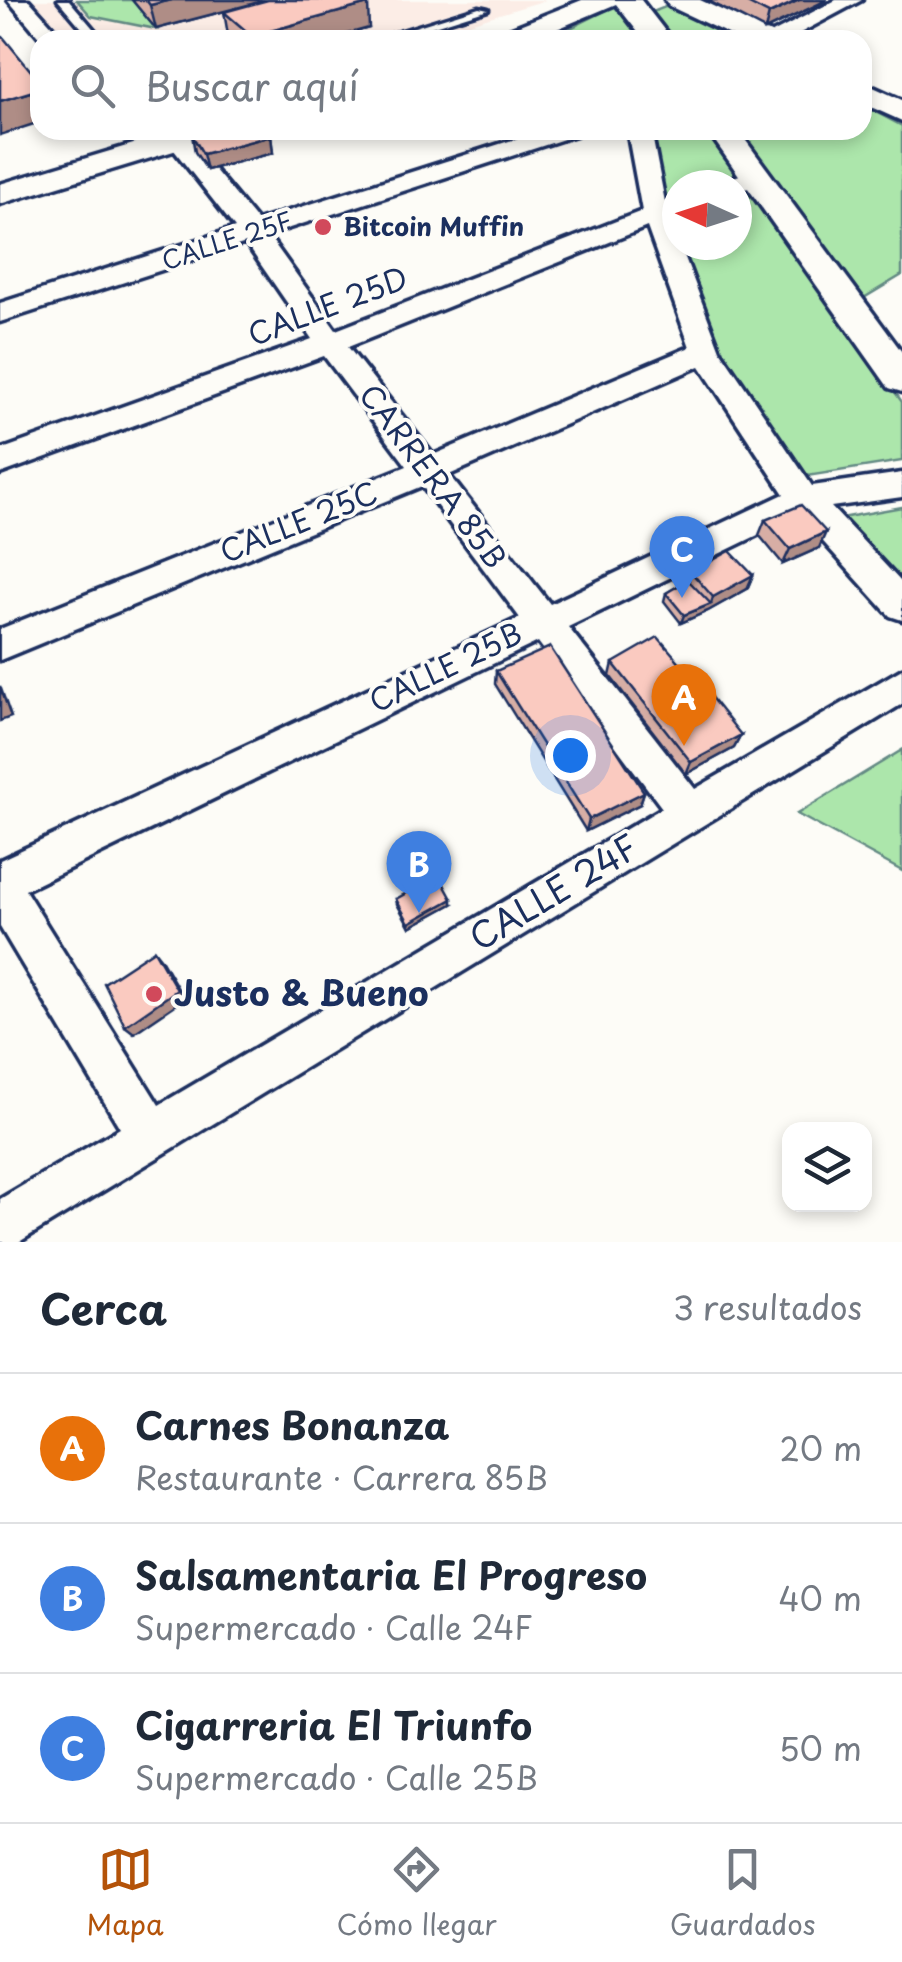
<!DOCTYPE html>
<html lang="es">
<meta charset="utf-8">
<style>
:root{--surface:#fff;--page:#f2f2f3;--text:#1f2937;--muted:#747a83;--line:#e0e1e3;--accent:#b45309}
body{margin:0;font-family:"Playpen Sans",sans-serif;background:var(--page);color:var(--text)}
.controls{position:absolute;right:30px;bottom:30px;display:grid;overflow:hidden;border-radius:20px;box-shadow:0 5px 15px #0003}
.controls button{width:90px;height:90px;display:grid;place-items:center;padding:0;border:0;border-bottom:2px solid var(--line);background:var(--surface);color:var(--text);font:50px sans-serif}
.compass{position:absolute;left:662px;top:170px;width:90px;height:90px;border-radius:50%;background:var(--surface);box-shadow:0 5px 15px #0003;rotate:273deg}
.you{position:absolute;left:570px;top:755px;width:35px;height:35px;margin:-25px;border:8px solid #fff;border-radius:50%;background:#1a73e8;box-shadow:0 0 0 15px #1a73e833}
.badge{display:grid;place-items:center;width:65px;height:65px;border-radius:50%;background:var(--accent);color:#fff;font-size:32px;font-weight:700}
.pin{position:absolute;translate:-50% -82px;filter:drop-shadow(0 2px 5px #0008)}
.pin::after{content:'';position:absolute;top:52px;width:35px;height:30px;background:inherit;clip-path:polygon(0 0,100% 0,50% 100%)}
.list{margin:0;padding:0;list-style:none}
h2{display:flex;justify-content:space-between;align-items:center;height:130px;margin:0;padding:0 40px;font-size:42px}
h2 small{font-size:32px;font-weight:400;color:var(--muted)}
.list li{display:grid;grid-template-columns:65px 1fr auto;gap:30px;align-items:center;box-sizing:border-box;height:150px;padding:0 40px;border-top:2px solid var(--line)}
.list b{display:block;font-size:38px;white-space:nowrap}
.list p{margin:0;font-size:32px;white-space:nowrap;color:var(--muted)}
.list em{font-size:32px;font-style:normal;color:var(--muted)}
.icon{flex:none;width:55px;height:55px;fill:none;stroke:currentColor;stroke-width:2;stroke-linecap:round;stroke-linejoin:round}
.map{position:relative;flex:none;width:902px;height:1242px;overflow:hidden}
.search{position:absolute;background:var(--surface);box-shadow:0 5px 15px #0003;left:30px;right:30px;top:30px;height:110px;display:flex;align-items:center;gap:25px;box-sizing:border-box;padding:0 35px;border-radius:30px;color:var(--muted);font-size:38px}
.sheet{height:580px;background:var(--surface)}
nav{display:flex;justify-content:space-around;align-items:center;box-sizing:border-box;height:140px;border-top:2px solid var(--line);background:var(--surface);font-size:28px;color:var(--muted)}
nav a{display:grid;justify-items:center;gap:5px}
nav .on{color:var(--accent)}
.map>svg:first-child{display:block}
.built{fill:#fcede6}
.green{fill:#ace6ab;stroke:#648a84;stroke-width:2.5}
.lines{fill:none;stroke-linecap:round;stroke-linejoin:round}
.service-casing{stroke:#1b2f5e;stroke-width:7}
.minor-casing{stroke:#1b2f5e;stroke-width:7}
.tertiary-casing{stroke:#1b2f5e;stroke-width:7}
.service{fill:#fdfcf7;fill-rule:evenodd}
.minor{fill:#fdfcf7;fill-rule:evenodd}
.tertiary{fill:#fdfcf7;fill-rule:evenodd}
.wall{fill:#d7aea5;stroke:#1b2f5e;stroke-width:2.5}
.shaded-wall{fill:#af8d86;stroke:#1b2f5e;stroke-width:2.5}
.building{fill:#facac0;stroke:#1b2f5e;stroke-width:2.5}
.poi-dot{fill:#d1495b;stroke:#fdfcf7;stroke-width:4}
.labels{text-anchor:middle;stroke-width:8;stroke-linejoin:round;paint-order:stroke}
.far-poi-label{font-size:25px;font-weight:bold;fill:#1b2f5e;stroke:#fdfcf7;text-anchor:start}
.far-street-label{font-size:25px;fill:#1b2f5e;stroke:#fdfcf7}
.street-label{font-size:30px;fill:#1b2f5e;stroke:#fdfcf7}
.near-street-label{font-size:35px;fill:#1b2f5e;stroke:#fdfcf7}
.near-poi-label{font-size:35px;font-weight:bold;fill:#1b2f5e;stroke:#fdfcf7;text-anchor:start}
</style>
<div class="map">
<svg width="902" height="1242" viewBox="0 0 902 1242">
<rect width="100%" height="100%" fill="#fdfcf7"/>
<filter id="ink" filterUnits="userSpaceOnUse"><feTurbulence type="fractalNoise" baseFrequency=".01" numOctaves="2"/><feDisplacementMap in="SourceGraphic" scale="20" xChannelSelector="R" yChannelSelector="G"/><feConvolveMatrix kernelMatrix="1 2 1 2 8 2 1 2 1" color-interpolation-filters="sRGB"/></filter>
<g filter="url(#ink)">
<path class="built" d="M 33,0 L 546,0 L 413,40 L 69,40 Z"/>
<g class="green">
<path d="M 77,0 L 132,0 L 156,29 L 91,16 Z"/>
<path d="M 619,4 L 644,40 L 567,40 L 561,33 Z"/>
<path d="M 670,5 L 737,40 L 670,40 L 650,13 Z"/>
<path d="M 862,105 L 902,126 L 902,275 L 862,299 L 737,130 L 862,130 Z"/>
<path d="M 647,130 L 708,130 L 902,402 L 902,461 L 801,477 L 723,358 L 681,245 L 737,245 L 737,185 L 677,185 L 677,234 Z"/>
<path d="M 902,507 L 902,580 L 841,518 Z"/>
<path d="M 902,750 L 902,871 L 797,814 Z"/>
</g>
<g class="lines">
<defs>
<g id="service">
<path d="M 58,0 L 69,0 L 103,40 L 92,40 Z"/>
<path d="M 479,7 L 488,9 L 390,40 L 373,40 Z"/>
</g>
<g id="minor">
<path d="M 8,0 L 29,0 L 65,40 L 42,40 Z"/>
<path d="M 836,0 L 862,0 L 787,40 L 759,40 Z"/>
<path d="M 123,130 L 148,130 L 163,148 L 151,155 L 142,153 Z"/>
<path d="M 544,130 L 580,130 L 576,135 L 268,235 L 336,330 L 642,211 L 627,130 L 651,130 L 665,202 L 677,198 L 677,215 L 670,218 L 720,350 L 812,486 L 902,473 L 902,497 L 831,507 L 902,583 L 902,620 L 890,616 L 799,515 L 568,627 L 695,789 L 902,669 L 902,704 L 19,1242 L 0,1242 L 0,1199 L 120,1128 L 0,927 L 0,860 L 520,618 L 422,486 L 0,660 L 0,629 L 407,466 L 324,356 L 0,474 L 0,450 L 312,339 L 246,243 L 0,322 L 0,303 L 235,228 L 170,145 L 166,140 L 170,135 L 186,135 L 257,221 ZM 647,227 L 690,347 L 433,455 L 348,347 ZM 700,366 L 784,494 L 550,604 L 449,475 ZM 538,642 L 662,808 L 159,1105 L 25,890 Z"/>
<path d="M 756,170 L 768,177 L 765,182 L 737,192 L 737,185 L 720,185 L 724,180 Z"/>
</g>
<g id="tertiary">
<path d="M 582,0 L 641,0 L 672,40 L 644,40 L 616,4 L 531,40 L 493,40 L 497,34 Z"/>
<path d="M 665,0 L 700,0 L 773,34 L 777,40 L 741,40 L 669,6 Z"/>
<path d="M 862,82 L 902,100 L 902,121 L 862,103 Z"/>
<path d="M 180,130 L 227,130 L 223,136 L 0,204 L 0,184 Z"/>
<path d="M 707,130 L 738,130 L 902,352 L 902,392 L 889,388 Z"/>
</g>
</defs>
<use href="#service" class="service-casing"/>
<use href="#minor" class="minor-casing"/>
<use href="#tertiary" class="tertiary-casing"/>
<use href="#service" class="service"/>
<use href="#minor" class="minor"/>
<use href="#tertiary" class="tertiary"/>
</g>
<g class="wall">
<path d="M 132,0 L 363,0 L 369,28 L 325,40 L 233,40 L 228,35 L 224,12 L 263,1 L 156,29 Z"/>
<path d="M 707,0 L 827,0 L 765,30 Z"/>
<path d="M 192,135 L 271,136 L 273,153 L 207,170 L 195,152 Z"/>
<path d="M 765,520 L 819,548 L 783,564 L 759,535 Z"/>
<path d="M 691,572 L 753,575 L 747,589 L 708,611 L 681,623 L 664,601 L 666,593 L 688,580 Z"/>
<path d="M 613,663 L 682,665 L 679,672 L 698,695 L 741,735 L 734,748 L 686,774 L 610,676 Z"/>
<path d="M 496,671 L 644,792 L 640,804 L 586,831 L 495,684 Z"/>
<path d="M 396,899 L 452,904 L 410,927 L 397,904 Z"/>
</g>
<g class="shaded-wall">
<path d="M 172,0 L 263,0 L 263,1 L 156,29 L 150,5 Z"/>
<path d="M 799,0 L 827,0 L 765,30 L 769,14 Z"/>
<path d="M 368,4 L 369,28 L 325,40 L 253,40 L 252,36 Z"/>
<path d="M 40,89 L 40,122 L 0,135 L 0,101 Z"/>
<path d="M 271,136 L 273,153 L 207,170 L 203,154 Z"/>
<path d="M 826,532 L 819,548 L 783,564 L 790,549 Z"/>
<path d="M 753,575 L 747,589 L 708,611 L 681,623 L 684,615 L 711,604 L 713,597 Z"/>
<path d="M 0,686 L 11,717 L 0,721 Z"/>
<path d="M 741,735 L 734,748 L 686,774 L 691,762 Z"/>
<path d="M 644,792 L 640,804 L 586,831 L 589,819 Z"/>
<path d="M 452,899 L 452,904 L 410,927 L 409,923 Z"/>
<path d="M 154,950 L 161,959 L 184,999 L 134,1033 L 125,1026 Z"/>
</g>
<g class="building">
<path d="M 146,0 L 172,0 L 150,5 Z"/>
<path d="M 268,0 L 363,0 L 368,4 L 252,36 L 224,12 Z"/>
<path d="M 741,0 L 799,0 L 769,14 Z"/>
<path d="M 0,37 L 3,37 L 40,82 L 40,89 L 0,101 Z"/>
<path d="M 211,130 L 266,130 L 271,136 L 203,154 L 192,135 Z"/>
<path d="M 801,505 L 826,532 L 790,549 L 765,520 Z"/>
<path d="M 730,551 L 753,575 L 713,597 L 691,572 Z"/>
<path d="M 688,580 L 711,604 L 684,615 L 666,593 Z"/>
<path d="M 658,637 L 682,665 L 677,668 L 698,695 L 706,691 L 741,735 L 691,762 L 613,663 Z"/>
<path d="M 550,647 L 644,792 L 589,819 L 496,671 Z"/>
<path d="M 439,875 L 452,899 L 409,923 L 396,899 Z"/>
<path d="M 154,950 L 177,990 L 125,1026 L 104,983 Z"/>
</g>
</g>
<g class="poi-dot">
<circle cx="323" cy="227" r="10"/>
<circle cx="154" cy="994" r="10"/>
</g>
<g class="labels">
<g class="far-poi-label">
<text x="343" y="236">Bitcoin Muffin</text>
</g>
<g class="far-street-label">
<text transform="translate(227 241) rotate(-18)" y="9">CALLE 25F</text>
</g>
<g class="street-label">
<text transform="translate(328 307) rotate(-21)" y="10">CALLE 25D</text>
<text transform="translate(432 477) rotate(53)" y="10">CARRERA 85B</text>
<text transform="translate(299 523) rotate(-22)" y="10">CALLE 25C</text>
<text transform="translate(446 668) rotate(-26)" y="10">CALLE 25B</text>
</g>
<g class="near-street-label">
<text transform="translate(554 893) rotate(-31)" y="12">CALLE 24F</text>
</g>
<g class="near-poi-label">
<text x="174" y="1006">Justo &amp; Bueno</text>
</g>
</g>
</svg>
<div class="controls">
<button><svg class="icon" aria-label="layers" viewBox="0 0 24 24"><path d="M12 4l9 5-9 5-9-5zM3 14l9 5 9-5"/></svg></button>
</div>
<svg class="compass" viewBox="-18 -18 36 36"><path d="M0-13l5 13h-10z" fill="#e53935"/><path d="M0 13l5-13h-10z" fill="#747a83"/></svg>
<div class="you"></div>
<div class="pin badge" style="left:684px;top:746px;background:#e8710a">A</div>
<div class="pin badge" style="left:419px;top:913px;background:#3f7fe0">B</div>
<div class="pin badge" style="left:682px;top:598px;background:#3f7fe0">C</div>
<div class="search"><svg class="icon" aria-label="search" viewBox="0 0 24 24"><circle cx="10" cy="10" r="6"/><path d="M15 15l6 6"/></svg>Buscar aquí</div>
</div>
<section class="sheet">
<h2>Cerca<small>3 resultados</small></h2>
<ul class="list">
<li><span class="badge" style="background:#e8710a">A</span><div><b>Carnes Bonanza</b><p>Restaurante · Carrera 85B</p></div><em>20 m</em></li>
<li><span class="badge" style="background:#3f7fe0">B</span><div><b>Salsamentaria El Progreso</b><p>Supermercado · Calle 24F</p></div><em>40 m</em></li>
<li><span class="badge" style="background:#3f7fe0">C</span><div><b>Cigarreria El Triunfo</b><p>Supermercado · Calle 25B</p></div><em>50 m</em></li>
</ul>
</section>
<nav>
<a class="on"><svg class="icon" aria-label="map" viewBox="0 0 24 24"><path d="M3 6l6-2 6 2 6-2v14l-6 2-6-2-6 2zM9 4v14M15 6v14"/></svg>Mapa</a>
<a><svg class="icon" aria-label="directions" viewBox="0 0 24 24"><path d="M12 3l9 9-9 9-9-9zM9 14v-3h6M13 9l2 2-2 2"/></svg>Cómo llegar</a>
<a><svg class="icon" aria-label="saved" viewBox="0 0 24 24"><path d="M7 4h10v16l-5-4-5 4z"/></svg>Guardados</a>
</nav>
